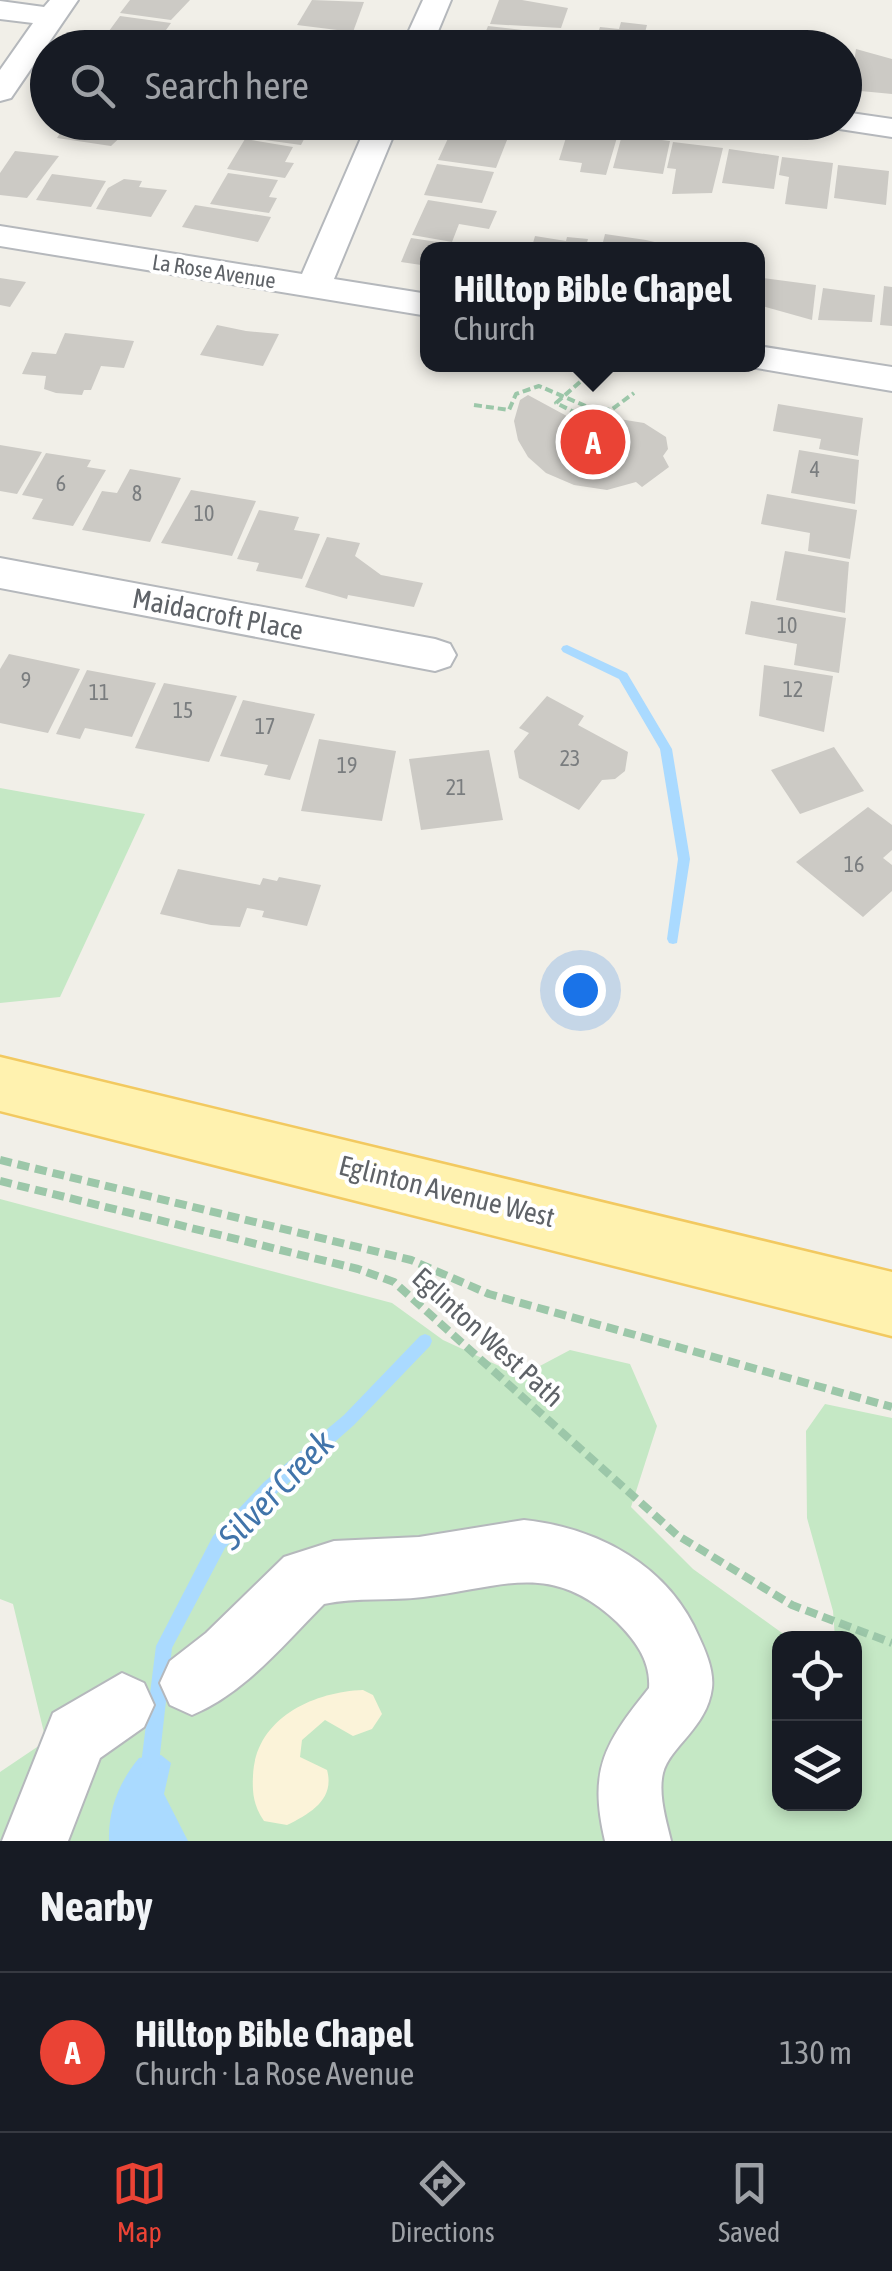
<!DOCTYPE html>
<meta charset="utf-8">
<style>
:root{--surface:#171b24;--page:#20242c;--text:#f1f3f6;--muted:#9ea1a6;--line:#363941;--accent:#ea4335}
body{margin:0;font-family:"Asap Condensed",sans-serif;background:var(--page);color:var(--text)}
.controls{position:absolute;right:30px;bottom:30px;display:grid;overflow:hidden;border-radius:20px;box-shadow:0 5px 15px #0003}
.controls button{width:90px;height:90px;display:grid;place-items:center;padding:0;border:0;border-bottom:2px solid var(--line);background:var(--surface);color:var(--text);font:50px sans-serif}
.you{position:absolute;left:580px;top:990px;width:35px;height:35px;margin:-25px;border:8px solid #fff;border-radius:50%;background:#1a73e8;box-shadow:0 0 0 15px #1a73e833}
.badge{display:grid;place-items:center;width:65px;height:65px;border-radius:50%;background:var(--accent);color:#fff;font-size:32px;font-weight:700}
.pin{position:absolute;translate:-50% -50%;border:5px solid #fff;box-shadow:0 2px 10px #0006}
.popup{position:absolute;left:420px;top:242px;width:345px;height:130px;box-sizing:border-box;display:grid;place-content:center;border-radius:20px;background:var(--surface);filter:drop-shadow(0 2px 8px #0005);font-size:32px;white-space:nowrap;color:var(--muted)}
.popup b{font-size:38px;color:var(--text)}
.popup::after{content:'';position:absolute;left:50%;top:100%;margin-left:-20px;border:20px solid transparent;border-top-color:var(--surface)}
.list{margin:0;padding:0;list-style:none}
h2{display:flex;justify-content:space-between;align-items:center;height:130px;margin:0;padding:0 40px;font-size:42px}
h2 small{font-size:32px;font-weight:400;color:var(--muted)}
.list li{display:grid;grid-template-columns:65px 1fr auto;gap:30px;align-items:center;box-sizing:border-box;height:160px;padding:0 40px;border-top:2px solid var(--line)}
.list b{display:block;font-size:38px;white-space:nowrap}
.list p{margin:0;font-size:32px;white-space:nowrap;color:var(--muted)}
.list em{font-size:32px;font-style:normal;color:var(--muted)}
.icon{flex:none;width:55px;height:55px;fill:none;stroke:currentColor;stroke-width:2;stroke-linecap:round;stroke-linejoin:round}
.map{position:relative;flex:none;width:892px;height:1841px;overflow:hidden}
.search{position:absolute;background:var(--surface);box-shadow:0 5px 15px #0003;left:30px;right:30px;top:30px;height:110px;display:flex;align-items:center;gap:25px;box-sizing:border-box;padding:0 35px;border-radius:55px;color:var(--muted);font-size:38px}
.sheet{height:290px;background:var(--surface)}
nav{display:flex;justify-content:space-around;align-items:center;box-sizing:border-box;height:140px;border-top:2px solid var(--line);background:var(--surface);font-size:28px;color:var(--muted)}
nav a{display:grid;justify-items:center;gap:5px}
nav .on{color:var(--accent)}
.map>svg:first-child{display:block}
.green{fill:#c5e8c5}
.sand{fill:#fbf3d9}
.water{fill:#aadaff}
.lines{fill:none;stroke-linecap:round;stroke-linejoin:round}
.stream{fill:#aadaff;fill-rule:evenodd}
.building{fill:#cccac5}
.minor-casing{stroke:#b5b8bc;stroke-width:4}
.major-casing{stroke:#f2c960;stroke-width:5}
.path-far1{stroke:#9cc7a9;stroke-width:4;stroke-dasharray:8 4;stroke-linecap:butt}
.path{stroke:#9cc7a9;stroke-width:8;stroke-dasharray:12 6;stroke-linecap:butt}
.minor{fill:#fff;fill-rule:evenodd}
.major{fill:#fff2af;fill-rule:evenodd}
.labels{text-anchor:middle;stroke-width:8;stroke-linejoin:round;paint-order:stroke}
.far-street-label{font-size:22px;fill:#5f6368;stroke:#fff}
.number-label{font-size:22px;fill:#7a7d7f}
.street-label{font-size:28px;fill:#5f6368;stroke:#fff}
.near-water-label{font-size:35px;font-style:italic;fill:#4174aa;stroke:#fff}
</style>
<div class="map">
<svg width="892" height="1841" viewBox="0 0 892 1841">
<rect width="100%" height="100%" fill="#f1efe8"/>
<g class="green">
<path d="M 0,788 L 145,814 L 60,997 L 0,1003 Z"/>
<path d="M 0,1199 L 392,1303 L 443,1340 L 521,1376 L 570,1350 L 630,1364 L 657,1426 L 631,1507 L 693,1569 L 789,1638 L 780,1638 L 780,1804 L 854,1804 L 854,1638 L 835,1638 L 833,1611 L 807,1518 L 806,1431 L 825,1404 L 892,1418 L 892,1841 L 0,1841 L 0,1772 L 46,1741 L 13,1604 L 0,1599 Z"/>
</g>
<path class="sand" d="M 363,1690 L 373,1695 L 382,1714 L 372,1729 L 353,1736 L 325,1720 L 302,1740 L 300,1757 L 327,1770 C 335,1799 311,1813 287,1825 L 264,1821 C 254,1807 252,1793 253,1776 C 255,1719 312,1692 363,1690 Z"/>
<path class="water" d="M 161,1755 L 171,1763 L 164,1794 L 188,1841 L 109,1841 C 108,1810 119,1782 139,1758 Z"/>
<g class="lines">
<g class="stream">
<path d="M 567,645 L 627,673 L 672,749 L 690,859 L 677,943 L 673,944 L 669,943 L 667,939 L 678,859 L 660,749 L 619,679 L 563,652 L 561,649 L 563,646 Z"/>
<path d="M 425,1334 L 430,1336 L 432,1341 L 430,1346 L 354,1425 L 276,1494 L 225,1548 L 172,1648 L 158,1772 L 155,1778 L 149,1781 L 143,1778 L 140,1772 L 156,1646 L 213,1536 L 264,1482 L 344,1415 L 420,1336 Z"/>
</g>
</g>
<g class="building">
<path d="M 130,0 L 190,0 L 171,20 L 120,13 Z"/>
<path d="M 312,0 L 364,2 L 353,32 L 297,25 Z"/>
<path d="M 499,0 L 522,0 L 568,8 L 561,28 L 490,24 Z"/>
<path d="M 120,16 L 171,23 L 166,30 L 171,31 L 160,48 L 101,42 Z"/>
<path d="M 621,22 L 647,25 L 641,48 L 593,48 L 600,27 L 619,29 Z"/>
<path d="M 488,26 L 564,35 L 560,48 L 479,48 Z"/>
<path d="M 295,30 L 351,37 L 345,48 L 285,48 Z"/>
<path d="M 649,34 L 696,39 L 694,48 L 645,48 Z"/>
<path d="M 700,34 L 746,39 L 745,48 L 697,48 Z"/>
<path d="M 856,49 L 892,59 L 892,94 L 850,90 Z"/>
<path d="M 67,122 L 126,122 L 123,126 L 131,127 L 111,146 L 57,138 Z"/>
<path d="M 252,122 L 313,122 L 301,145 L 244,137 Z"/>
<path d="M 451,122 L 535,122 L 529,137 L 449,126 Z"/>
<path d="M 569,128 L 618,134 L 606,175 L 580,172 L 582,163 L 559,160 Z"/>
<path d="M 451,132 L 507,140 L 496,168 L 438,160 Z"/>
<path d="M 622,135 L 670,141 L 663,174 L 613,168 Z"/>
<path d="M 245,139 L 293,147 L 285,162 L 294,163 L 285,178 L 227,169 Z"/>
<path d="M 673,142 L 723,148 L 712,193 L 672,194 L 676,169 L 667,168 Z"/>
<path d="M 729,149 L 779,156 L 774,189 L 722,183 Z"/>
<path d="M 15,151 L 59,156 L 27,198 L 0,195 L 0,173 Z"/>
<path d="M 782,157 L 833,163 L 827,209 L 785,204 L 789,177 L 779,175 Z"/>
<path d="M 437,164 L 494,172 L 482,203 L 424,195 Z"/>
<path d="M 838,165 L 889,171 L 886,205 L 834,198 Z"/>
<path d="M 228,173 L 278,180 L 269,197 L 277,198 L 269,213 L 210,204 Z"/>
<path d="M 52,174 L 106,181 L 91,207 L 36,200 Z"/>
<path d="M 124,179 L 142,181 L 139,187 L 167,190 L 151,217 L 96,209 L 108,188 Z"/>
<path d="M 428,200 L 497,211 L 489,229 L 459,224 L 452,242 L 412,235 Z"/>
<path d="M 195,205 L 271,217 L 258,242 L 182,227 Z"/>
<path d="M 605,234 L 646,240 L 659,243 L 657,250 L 601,250 Z"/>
<path d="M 535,236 L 566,241 L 567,237 L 588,239 L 585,250 L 531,250 Z"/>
<path d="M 411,238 L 471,247 L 470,250 L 428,250 L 428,266 L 401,262 Z"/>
<path d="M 0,278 L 26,282 L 10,307 L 0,305 Z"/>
<path d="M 763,278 L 816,285 L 812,320 L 758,305 Z"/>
<path d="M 884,286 L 892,287 L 892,326 L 880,325 Z"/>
<path d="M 823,288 L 875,295 L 872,322 L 818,320 Z"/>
<path d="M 217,325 L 246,331 L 279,334 L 263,366 L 200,355 Z"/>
<path d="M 65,333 L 134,341 L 124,368 L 101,366 L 91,390 L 84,390 L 82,395 L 56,393 L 44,389 L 46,376 L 22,374 L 32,352 L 56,354 Z"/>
<path d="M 528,395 L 576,421 L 601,416 L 644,423 L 666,437 L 668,449 L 663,456 L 669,467 L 642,487 L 636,482 L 607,490 L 574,485 L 546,473 L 528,457 L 518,440 L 514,421 L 520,400 Z"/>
<path d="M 778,404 L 863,418 L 858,456 L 819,449 L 821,439 L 773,431 Z"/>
<path d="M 0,445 L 42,452 L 17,494 L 0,491 Z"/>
<path d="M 799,450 L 859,460 L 855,504 L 791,493 Z"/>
<path d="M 46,453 L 91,460 L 87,467 L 106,470 L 73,526 L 32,519 L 43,499 L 22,495 Z"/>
<path d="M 130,469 L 181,478 L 150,542 L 82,530 L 102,491 L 117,493 Z"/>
<path d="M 191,490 L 256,501 L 232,556 L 161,543 Z"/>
<path d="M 767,494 L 857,510 L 850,559 L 808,551 L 810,533 L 761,524 Z"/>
<path d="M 259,510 L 299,517 L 294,530 L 320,534 L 302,579 L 256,571 L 259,563 L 237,559 Z"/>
<path d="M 327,537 L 360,543 L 355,556 L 381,575 L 423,583 L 414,607 L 348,595 L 347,599 L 305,587 Z"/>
<path d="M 785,551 L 849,562 L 845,613 L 776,600 Z"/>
<path d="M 751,601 L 846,618 L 839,673 L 794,665 L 797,644 L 745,634 Z"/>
<path d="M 9,654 L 80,669 L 48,733 L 0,723 L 0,669 Z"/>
<path d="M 764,665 L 833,676 L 824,732 L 759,716 Z"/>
<path d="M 87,670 L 156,683 L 132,737 L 85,728 L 80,739 L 56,734 Z"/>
<path d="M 164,683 L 237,696 L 209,762 L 135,748 Z"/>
<path d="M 547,696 L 584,716 L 578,725 L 628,752 L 625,771 L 615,779 L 602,780 L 579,810 L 519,778 L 514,751 L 529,733 L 519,728 Z"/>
<path d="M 243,700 L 315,714 L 290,780 L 264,775 L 268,765 L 220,756 Z"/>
<path d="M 319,739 L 396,751 L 382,821 L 301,811 Z"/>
<path d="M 834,747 L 864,791 L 800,814 L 771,770 Z"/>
<path d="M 489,750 L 503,820 L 421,830 L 409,759 Z"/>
<path d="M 868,807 L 892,825 L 892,850 L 883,858 L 892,865 L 892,891 L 863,917 L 796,862 Z"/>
<path d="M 178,869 L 260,885 L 263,878 L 277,881 L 279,877 L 321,885 L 307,926 L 262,917 L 264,911 L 247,908 L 240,927 L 211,925 L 160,914 Z"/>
</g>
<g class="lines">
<defs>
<g id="minor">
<path d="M 50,0 L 78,0 L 11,98 L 0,101 L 0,70 L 33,23 L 0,19 L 0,1 L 44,7 Z"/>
<path d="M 423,0 L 451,0 L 431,48 L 401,48 Z"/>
<path d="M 844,112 L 892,119 L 892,137 L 833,128 L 829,122 L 844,122 Z"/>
<path d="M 368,122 L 399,122 L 334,279 L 428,294 L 428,316 L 0,246 L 0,226 L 302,274 Z"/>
<path d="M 758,346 L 892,367 L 892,391 L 745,366 L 758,364 Z"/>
<path d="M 0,558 L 435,639 L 450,644 L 456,655 L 450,666 L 435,671 L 0,588 Z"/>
<path d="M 524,1520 C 599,1528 669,1566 699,1637 C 706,1652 714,1671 712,1688 C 707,1728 670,1746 663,1773 C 658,1794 666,1820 671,1841 L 605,1841 C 588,1769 605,1743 649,1688 C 651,1661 635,1640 617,1622 C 550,1559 502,1588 423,1597 C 390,1601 357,1597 324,1604 C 284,1644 245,1693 192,1715 L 170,1705 L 160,1683 L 170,1661 L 206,1633 L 284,1557 L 334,1541 L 419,1537 Z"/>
<path d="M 122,1673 L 144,1683 L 154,1705 L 144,1727 L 100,1758 L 68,1841 L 2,1841 L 53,1713 Z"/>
</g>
<path id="major" d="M 0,1057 L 892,1272 L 892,1336 L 0,1111 Z"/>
</defs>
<use href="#minor" class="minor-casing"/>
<use href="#major" class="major-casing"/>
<g class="path-far1">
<path d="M 589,374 L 556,403 L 578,414 L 593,412"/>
<path d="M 474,405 L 509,410 L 516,394 L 539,386 L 588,407 L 611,410 L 634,393"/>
</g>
<g class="path">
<path d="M 0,1160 L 411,1260 L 489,1294 L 892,1407"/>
<path d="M 0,1181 L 358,1269 L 394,1282 L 677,1535 L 792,1605 L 892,1643"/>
</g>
<use href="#minor" class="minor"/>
<use href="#major" class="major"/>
</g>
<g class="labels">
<g class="far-street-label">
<text transform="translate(214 271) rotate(9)" y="8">La Rose Avenue</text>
</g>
<g class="number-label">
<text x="815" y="477">4</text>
<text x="61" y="491">6</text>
<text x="137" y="501">8</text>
<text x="204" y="521">10</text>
<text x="787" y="633">10</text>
<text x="26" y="688">9</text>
<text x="793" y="697">12</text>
<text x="99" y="700">11</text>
<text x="183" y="718">15</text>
<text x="265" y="734">17</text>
<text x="570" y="766">23</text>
<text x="347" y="773">19</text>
<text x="456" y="795">21</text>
<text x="854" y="872">16</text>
</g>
<g class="street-label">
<text transform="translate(218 614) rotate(11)" y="10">Maidacroft Place</text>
<text transform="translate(447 1191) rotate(14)" y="10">Eglinton Avenue West</text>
<text transform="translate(488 1337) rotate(42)" y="10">Eglinton West Path</text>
</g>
<g class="near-water-label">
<text transform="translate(276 1490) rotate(-46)" y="12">Silver Creek</text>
</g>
</g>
</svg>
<div class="controls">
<button><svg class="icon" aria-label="locate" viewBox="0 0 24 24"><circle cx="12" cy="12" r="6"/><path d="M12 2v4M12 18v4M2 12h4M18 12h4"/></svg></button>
<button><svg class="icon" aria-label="layers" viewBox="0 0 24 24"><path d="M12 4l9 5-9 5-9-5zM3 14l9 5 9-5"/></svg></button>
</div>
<div class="you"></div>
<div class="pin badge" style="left:593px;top:442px">A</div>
<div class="popup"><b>Hilltop Bible Chapel</b>Church</div>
<div class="search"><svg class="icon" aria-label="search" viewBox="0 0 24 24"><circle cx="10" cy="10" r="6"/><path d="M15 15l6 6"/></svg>Search here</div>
</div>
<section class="sheet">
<h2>Nearby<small></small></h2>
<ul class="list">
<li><span class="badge">A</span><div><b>Hilltop Bible Chapel</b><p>Church · La Rose Avenue</p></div><em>130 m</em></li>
</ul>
</section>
<nav>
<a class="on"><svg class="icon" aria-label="map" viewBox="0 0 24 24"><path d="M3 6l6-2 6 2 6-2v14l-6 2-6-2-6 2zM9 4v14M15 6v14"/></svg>Map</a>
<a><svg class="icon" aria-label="directions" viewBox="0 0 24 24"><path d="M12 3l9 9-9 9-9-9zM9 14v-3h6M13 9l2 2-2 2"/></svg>Directions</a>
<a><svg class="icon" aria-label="saved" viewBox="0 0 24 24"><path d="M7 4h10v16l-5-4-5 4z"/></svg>Saved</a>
</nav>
